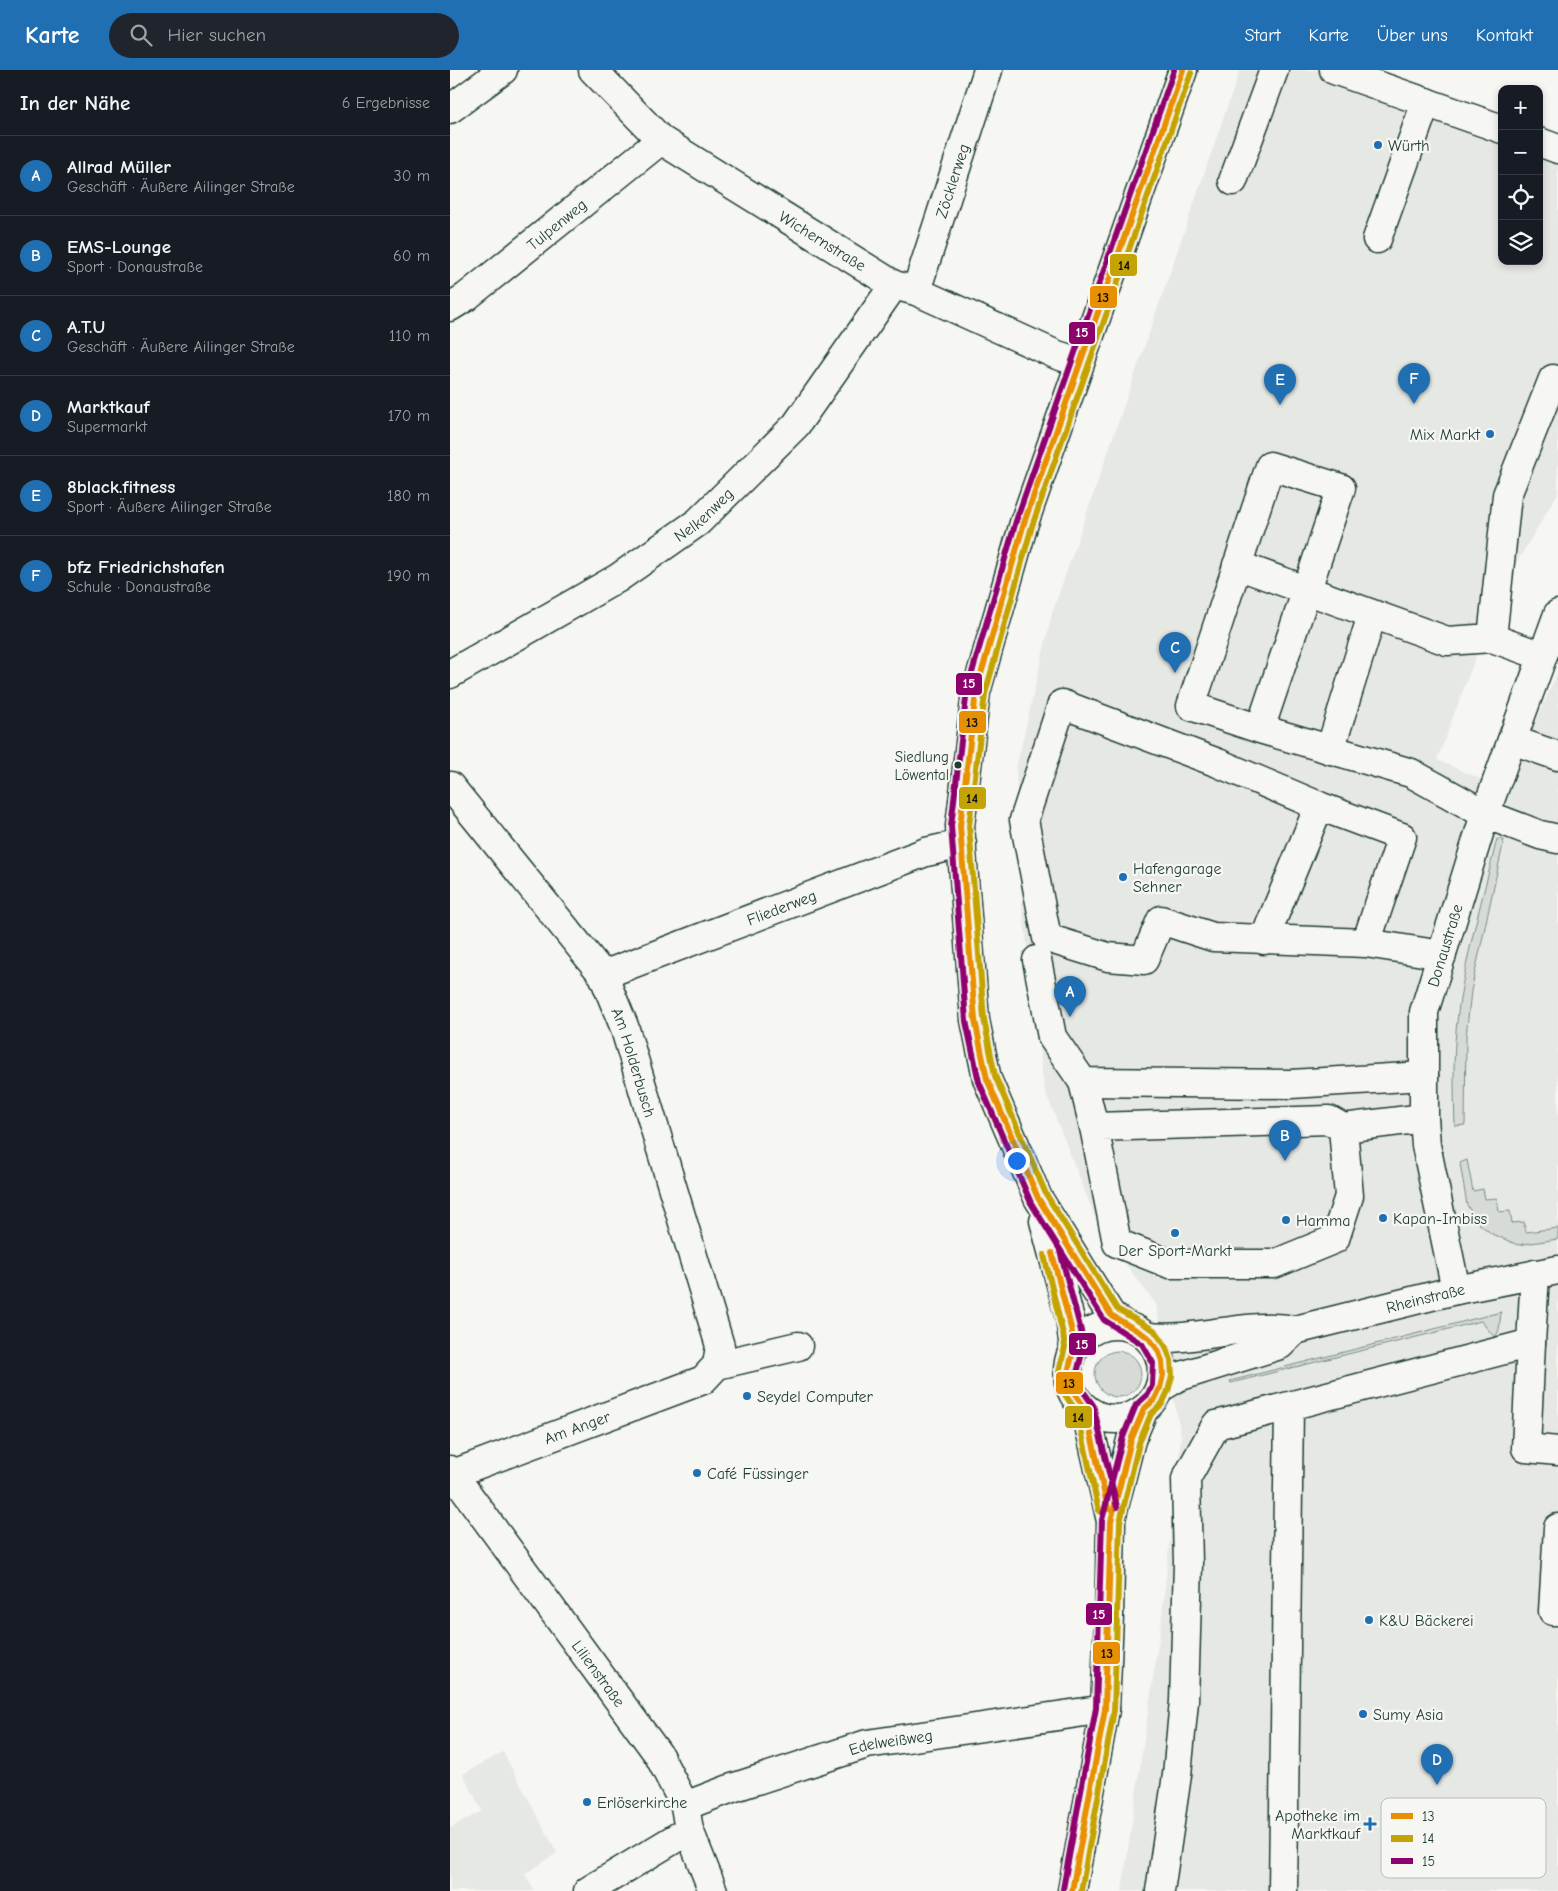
<!DOCTYPE html>
<html lang="de">
<meta charset="utf-8">
<style>
:root{--surface:#171b24;--page:#20242c;--text:#f1f3f6;--muted:#9ea1a6;--line:#363941;--accent:#1f6fb2}
body{margin:0;font-family:"Comic Neue",sans-serif;background:var(--page);color:var(--text)}
.controls{position:absolute;right:15px;top:15px;display:grid;overflow:hidden;border-radius:10px;box-shadow:0 2px 8px #0003}
.controls button{width:45px;height:45px;display:grid;place-items:center;padding:0;border:0;border-bottom:1px solid var(--line);background:var(--surface);color:var(--text);font:25px sans-serif}
.you{position:absolute;left:566px;top:1090px;width:18px;height:18px;margin:-12px;border:4px solid #fff;border-radius:50%;background:#1a73e8;box-shadow:0 0 0 8px #1a73e833}
.badge{display:grid;place-items:center;width:32px;height:32px;border-radius:50%;background:var(--accent);color:#fff;font-size:16px;font-weight:700}
.pin{position:absolute;translate:-50% -41px;filter:drop-shadow(0 1px 2px #0008)}
.pin::after{content:'';position:absolute;top:26px;width:18px;height:15px;background:inherit;clip-path:polygon(0 0,100% 0,50% 100%)}
.list{margin:0;padding:0;list-style:none}
h2{display:flex;justify-content:space-between;align-items:center;height:65px;margin:0;padding:0 20px;font-size:21px}
h2 small{font-size:16px;font-weight:400;color:var(--muted)}
.list li{display:grid;grid-template-columns:32px 1fr auto;gap:15px;align-items:center;box-sizing:border-box;height:80px;padding:0 20px;border-top:1px solid var(--line)}
.list b{display:block;font-size:19px;white-space:nowrap}
.list p{margin:0;font-size:16px;white-space:nowrap;color:var(--muted)}
.list em{font-size:16px;font-style:normal;color:var(--muted)}
.icon{flex:none;width:28px;height:28px;fill:none;stroke:currentColor;stroke-width:2;stroke-linecap:round;stroke-linejoin:round}
.map{position:relative;flex:none;width:1108px;height:1821px;overflow:hidden}
header{display:flex;align-items:center;gap:30px;box-sizing:border-box;height:70px;padding:0 25px;background:var(--accent);color:#fff}
header strong{font-size:24px}
nav{display:flex;gap:28px;margin-inline-start:auto;font-size:18px}
.search{width:350px;height:45px;background:var(--page);display:flex;align-items:center;gap:12px;box-sizing:border-box;padding:0 18px;border-radius:28px;color:var(--muted);font-size:19px}
main{display:flex}
aside{flex:1;background:var(--surface)}
.map>svg:first-child{display:block}
.built{fill:#e6e8e4}
.green{fill:#d6dbd6;stroke:#7a8c85}
.lines{fill:none;stroke-linecap:round;stroke-linejoin:round}
.minor-casing{stroke:#1f3d34;stroke-width:31}
.major-casing{stroke:#1f3d34;stroke-width:31}
.minor{stroke:#f6f6f2;stroke-width:28}
.major{stroke:#f6f6f2;stroke-width:28}
.bus-1-casing{stroke:#f6f6f2;stroke-width:10}
.bus-2-casing{stroke:#f6f6f2;stroke-width:10}
.bus-3-casing{stroke:#f6f6f2;stroke-width:10}
.bus-1{stroke:#e89004;stroke-width:6}
.bus-2{stroke:#c4a305;stroke-width:6}
.bus-3{stroke:#8d016d;stroke-width:6}
.poi-dot{fill:#1f6fb2;stroke:#f6f6f2;stroke-width:2}
.bus-dot{fill:#1f3d34;stroke:#f6f6f2;stroke-width:2}
.labels{text-anchor:middle;stroke-width:4.5;stroke-linejoin:round;paint-order:stroke}
.bus-label{font-size:15px;fill:#1f3d34;stroke:#f6f6f2;text-anchor:end}
.poi-label{font-size:16px;fill:#1f3d34;stroke:#f6f6f2;text-anchor:start}
.street-label{font-size:16px;fill:#1f3d34;stroke:#f6f6f2}
.key{fill:#f6f6f2;stroke:#b6beb9;stroke-width:1}
.key-label{font-size:14px;fill:#1f3d34}
.line-badge{stroke:#f6f6f2;stroke-width:2}
.badge-label{font-size:14px;text-anchor:middle;font-weight:bold;fill:#fff}
.pale-badge-label{font-size:14px;text-anchor:middle;font-weight:bold;fill:#111}
</style>
<header>
<strong>Karte</strong>
<div class="search"><svg class="icon" aria-label="search" viewBox="0 0 24 24"><circle cx="10" cy="10" r="6"/><path d="M15 15l6 6"/></svg>Hier suchen</div>
<nav><a>Start</a><a>Karte</a><a>Über uns</a><a>Kontakt</a></nav>
</header>
<main>
<aside>
<h2>In der Nähe<small>6 Ergebnisse</small></h2>
<ul class="list">
<li><span class="badge">A</span><div><b>Allrad Müller</b><p>Geschäft · Äußere Ailinger Straße</p></div><em>30 m</em></li>
<li><span class="badge">B</span><div><b>EMS-Lounge</b><p>Sport · Donaustraße</p></div><em>60 m</em></li>
<li><span class="badge">C</span><div><b>A.T.U</b><p>Geschäft · Äußere Ailinger Straße</p></div><em>110 m</em></li>
<li><span class="badge">D</span><div><b>Marktkauf</b><p>Supermarkt</p></div><em>170 m</em></li>
<li><span class="badge">E</span><div><b>8black.fitness</b><p>Sport · Äußere Ailinger Straße</p></div><em>180 m</em></li>
<li><span class="badge">F</span><div><b>bfz Friedrichshafen</b><p>Schule · Donaustraße</p></div><em>190 m</em></li>
</ul>
</aside>
<div class="map">
<svg width="1108" height="1821" viewBox="0 0 1108 1821">
<rect width="100%" height="100%" fill="#f6f6f2"/>
<filter id="ink" filterUnits="userSpaceOnUse"><feTurbulence type="fractalNoise" baseFrequency=".02" numOctaves="2"/><feDisplacementMap in="SourceGraphic" scale="10" xChannelSelector="R" yChannelSelector="G"/><feConvolveMatrix kernelMatrix="1 2 1 2 8 2 1 2 1" color-interpolation-filters="sRGB"/></filter>
<g filter="url(#ink)">
<g class="built">
<path d="M 790,0 L 917,0 L 1052,50 L 1052,191 L 1089,191 L 1089,64 L 1108,71 L 1108,423 L 1051,519 L 987,690 L 1056,720 L 1108,601 L 1108,1821 L 672,1821 L 711,1554 L 731,1366 L 706,1234 L 651,1162 L 594,1018 L 572,835 L 566,699 L 602,544 Z"/>
<path d="M 53,1682 L 107,1783 L 75,1804 L 84,1821 L 0,1821 L 0,1758 L 32,1741 L 13,1704 Z"/>
</g>
<g class="green">
<path d="M 1047,769 L 1054,770 L 1021,921 L 1016,967 L 1015,1055 L 1005,1056 C 1004,1024 1003,992 1006,960 C 1012,896 1032,832 1047,769 Z"/>
<path d="M 1017,1090 L 1023,1121 L 1033,1119 L 1035,1129 L 1047,1128 L 1049,1142 L 1060,1141 L 1062,1153 L 1074,1152 L 1076,1162 L 1108,1158 L 1108,1169 L 1068,1175 L 1042,1164 L 1028,1153 L 1017,1135 L 1010,1093 Z"/>
<path d="M 1051,1242 L 1049,1260 L 1045,1268 L 1031,1251 L 781,1313 L 780,1311 Z"/>
<circle cx="668" cy="1304" r="23"/>
</g>
<g class="lines">
<defs>
<g id="minor">
<path id="s1" d="M 143,0 L 211,70 L 444,215 L 466,221 L 607,285 L 630,292"/>
<path d="M 884,0 L 1052,59"/>
<path d="M 0,39 L 53,0"/>
<path d="M 1089,72 L 1108,79"/>
<path d="M 783,111 L 824,0"/>
<path d="M 927,169 L 976,32"/>
<path id="s2" d="M 466,221 L 538,0"/>
<path id="s3" d="M 0,237 L 16,227 L 211,70"/>
<path d="M 787,495 L 997,571 L 1042,568 L 1057,425 L 1103,309 L 1108,311"/>
<path d="M 1042,568 L 1092,586"/>
<path id="s4" d="M 0,604 L 168,508 L 248,452 L 346,355 L 444,215"/>
<path d="M 810,659 L 891,418 L 820,396 L 741,636 L 810,659 L 961,703 L 1035,744 L 1090,765 L 1108,769"/>
<path d="M 1062,670 L 1108,686"/>
<path d="M 880,680 L 922,545"/>
<path id="s5" d="M 0,716 L 153,905 L 174,956 L 270,1276 L 267,1295 L 253,1310 L 0,1405"/>
<path d="M 814,870 L 869,736"/>
<path d="M 916,873 L 952,767 L 869,736 L 768,693 L 612,634 L 574,750 L 597,868 L 658,887 L 694,890 L 711,850 L 763,867 L 916,873 L 992,885"/>
<path d="M 587,890 L 602,967 L 633,1012 L 841,1014 L 974,1006"/>
<path id="s6" d="M 153,905 L 476,782 L 512,774"/>
<path d="M 633,1012 L 644,1057"/>
<path d="M 893,1058 L 879,1050 L 644,1057 L 667,1173 L 720,1194 L 824,1194 L 885,1169 L 899,1126 L 893,1058 L 974,1048"/>
<path id="s7" d="M 1006,1220 L 976,1075 L 974,1048 L 974,942 L 1035,744 L 1108,544"/>
<path id="s8" d="M 698,1267 C 748,1272 798,1251 845,1260 L 1006,1220 L 1108,1200"/>
<path d="M 1081,1273 L 1076,1378 L 1108,1381"/>
<path d="M 267,1295 L 348,1276"/>
<path d="M 710,1318 L 728,1307 L 830,1275 L 845,1260"/>
<path id="s9" d="M 0,1400 L 208,1684 L 235,1736 L 239,1760 L 263,1821"/>
<path d="M 1108,1458 L 1103,1541 L 1108,1541"/>
<path id="s10" d="M 235,1736 L 282,1718 L 417,1674 L 655,1639"/>
<path d="M 138,1821 L 239,1760"/>
<path d="M 710,1821 L 727,1705 L 734,1631 L 738,1493 L 736,1409 L 766,1355 L 1081,1273 L 1085,1204"/>
<path d="M 833,1821 L 839,1337"/>
</g>
<g id="major">
<path d="M 594,1151 L 620,1249 L 624,1278"/>
<circle cx="665" cy="1302" r="47"/>
<path d="M 675,1255 L 661,1245 L 588,1128 L 537,1009 L 525,950 L 510,756 L 526,622 L 574,453 L 733,0"/>
<path d="M 662,1445 L 681,1370 L 694,1339"/>
<path d="M 622,1821 L 655,1639 L 659,1546 L 661,1451 L 635,1338"/>
</g>
</defs>
<use href="#minor" class="minor-casing"/>
<use href="#major" class="major-casing"/>
<use href="#minor" class="minor"/>
<use href="#major" class="major"/>
<defs>
<g id="bus-1">
<path d="M 602,1183 L 622,1262 L 624,1278 L 618,1302 L 620,1317 L 635,1338 L 658,1439"/>
<path d="M 622,1821 L 655,1639 L 661,1451 L 681,1370 L 694,1339 L 705,1329 L 710,1318 L 713,1305 L 712,1291 L 708,1280 L 698,1267 L 661,1245 L 588,1128 L 537,1009 L 525,950 L 510,756 L 526,622 L 574,453 L 733,0"/>
</g>
<g id="bus-2">
<path d="M 594,1185 L 613,1264 L 615,1277 L 609,1302 L 611,1319 L 627,1342 L 649,1441"/>
<path d="M 631,1821 L 664,1640 L 670,1452 L 689,1373 L 701,1344 L 712,1334 L 718,1321 L 722,1306 L 721,1290 L 715,1275 L 704,1260 L 667,1239 L 596,1124 L 545,1006 L 534,949 L 519,756 L 535,624 L 582,456 L 741,3"/>
</g>
<g id="bus-3">
<path d="M 610,1181 L 631,1261 L 633,1279 L 627,1303 L 628,1314 L 643,1335 L 667,1437"/>
<path d="M 613,1819 L 646,1638 L 652,1450 L 673,1367 L 686,1335 L 698,1324 L 702,1315 L 703,1293 L 692,1274 L 654,1250 L 581,1133 L 529,1012 L 516,951 L 501,756 L 517,620 L 566,451 L 724,0"/>
</g>
</defs>
<use href="#bus-1" class="bus-1-casing"/>
<use href="#bus-2" class="bus-2-casing"/>
<use href="#bus-3" class="bus-3-casing"/>
<use href="#bus-1" class="bus-1"/>
<use href="#bus-2" class="bus-2"/>
<use href="#bus-3" class="bus-3"/>
</g>
</g>
<g class="poi-dot">
<circle cx="928" cy="75" r="5"/>
<circle cx="1040" cy="364" r="5"/>
<circle cx="673" cy="807" r="5"/>
<circle cx="933" cy="1148" r="5"/>
<circle cx="836" cy="1150" r="5"/>
<circle cx="725" cy="1163" r="5"/>
<circle cx="297" cy="1326" r="5"/>
<circle cx="247" cy="1403" r="5"/>
<circle cx="919" cy="1550" r="5"/>
<circle cx="913" cy="1644" r="5"/>
<circle cx="137" cy="1732" r="5"/>
<path d="M917.5 1746.5h5v5h5v5h-5v5h-5v-5h-5v-5h5z"/>
</g>
<circle class="bus-dot" cx="508" cy="695" r="4.5"/>
<g class="labels">
<g class="bus-label">
<text x="499" y="692">Siedlung<tspan x="499" dy="18">Löwental</tspan></text>
</g>
<g class="poi-label">
<text x="938" y="81">Würth</text>
<text x="1030" y="370" text-anchor="end">Mix Markt</text>
<text x="683" y="804">Hafengarage<tspan x="683" dy="18">Sehner</tspan></text>
<text x="943" y="1154">Kapan-Imbiss</text>
<text x="846" y="1156">Hamma</text>
<text x="725" y="1186" text-anchor="middle">Der Sport-Markt</text>
<text x="307" y="1332">Seydel Computer</text>
<text x="257" y="1409">Café Füssinger</text>
<text x="929" y="1556">K&amp;U Bäckerei</text>
<text x="923" y="1650">Sumy Asia</text>
<text x="147" y="1738">Erlöserkirche</text>
<text x="910" y="1751" text-anchor="end">Apotheke im<tspan x="910" dy="18">Marktkauf</tspan></text>
</g>
<g class="street-label">
<text dy="6" stroke="none"><textPath href="#s2" startOffset="116">Zöcklerweg</textPath></text>
<text dy="6" stroke="none"><textPath href="#s3" startOffset="135">Tulpenweg</textPath></text>
<text dy="6" stroke="none"><textPath href="#s1" startOffset="288">Wichernstraße</textPath></text>
<text dy="6" stroke="none"><textPath href="#s4" startOffset="300">Nelkenweg</textPath></text>
<text dy="6" stroke="none"><textPath href="#s6" startOffset="191">Fliederweg</textPath></text>
<text dy="6" stroke="none"><textPath href="#s7" startOffset="351">Donaustraße</textPath></text>
<text dy="6" stroke="none"><textPath href="#s5" startOffset="336">Am Holderbusch</textPath></text>
<text dy="6" stroke="none"><textPath href="#s8" startOffset="282">Rheinstraße</textPath></text>
<text transform="translate(127 1357) rotate(-20)" y="6">Am Anger</text>
<text dy="6" stroke="none"><textPath href="#s9" startOffset="252">Lilienstraße</textPath></text>
<text dy="6" stroke="none"><textPath href="#s10" startOffset="216">Edelweißweg</textPath></text>
</g>
</g>
<rect x="931" y="1728" width="165" height="80" rx="8" class="key"/>
<rect x="941" y="1743" width="22" height="6" fill="#e89004"/>
<rect x="941" y="1765" width="22" height="7" fill="#c4a305"/>
<rect x="941" y="1788" width="22" height="6" fill="#8d016d"/>
<g class="key-label">
<text x="972" y="1751">13</text>
<text x="972" y="1773">14</text>
<text x="972" y="1796">15</text>
</g>
<g class="line-badge">
<rect x="659" y="183" width="29" height="24" rx="5" fill="#c4a305"/>
<rect x="639" y="215" width="29" height="24" rx="5" fill="#e89004"/>
<rect x="618" y="251" width="28" height="24" rx="5" fill="#8d016d"/>
<rect x="505" y="602" width="28" height="24" rx="5" fill="#8d016d"/>
<rect x="508" y="640" width="29" height="24" rx="5" fill="#e89004"/>
<rect x="508" y="716" width="29" height="24" rx="5" fill="#c4a305"/>
<rect x="618" y="1262" width="29" height="24" rx="5" fill="#8d016d"/>
<rect x="605" y="1301" width="29" height="24" rx="5" fill="#e89004"/>
<rect x="614" y="1335" width="29" height="24" rx="5" fill="#c4a305"/>
<rect x="635" y="1532" width="28" height="24" rx="5" fill="#8d016d"/>
<rect x="642" y="1571" width="29" height="24" rx="5" fill="#e89004"/>
</g>
<g class="badge-label">
<text x="632" y="267">15</text>
<text x="519" y="618">15</text>
<text x="632" y="1279">15</text>
<text x="649" y="1549">15</text>
</g>
<g class="pale-badge-label">
<text x="674" y="200">14</text>
<text x="653" y="232">13</text>
<text x="522" y="657">13</text>
<text x="522" y="733">14</text>
<text x="619" y="1318">13</text>
<text x="628" y="1352">14</text>
<text x="657" y="1588">13</text>
</g>
</svg>
<div class="controls">
<button>+</button>
<button>−</button>
<button><svg class="icon" aria-label="locate" viewBox="0 0 24 24"><circle cx="12" cy="12" r="6"/><path d="M12 2v4M12 18v4M2 12h4M18 12h4"/></svg></button>
<button><svg class="icon" aria-label="layers" viewBox="0 0 24 24"><path d="M12 4l9 5-9 5-9-5zM3 14l9 5 9-5"/></svg></button>
</div>
<div class="you"></div>
<div class="pin badge" style="left:620px;top:947px">A</div>
<div class="pin badge" style="left:835px;top:1091px">B</div>
<div class="pin badge" style="left:725px;top:603px">C</div>
<div class="pin badge" style="left:987px;top:1715px">D</div>
<div class="pin badge" style="left:830px;top:335px">E</div>
<div class="pin badge" style="left:964px;top:334px">F</div>
</div>
</main>
